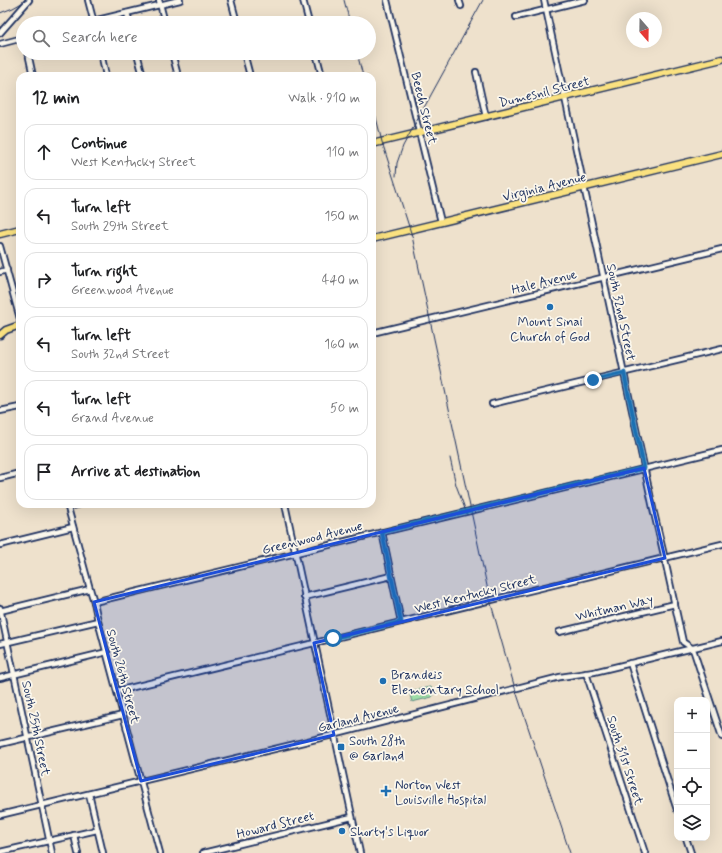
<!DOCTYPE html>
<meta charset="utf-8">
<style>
:root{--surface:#fff;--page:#f6f6f6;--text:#202124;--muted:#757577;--line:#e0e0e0}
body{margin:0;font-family:Mynerve,sans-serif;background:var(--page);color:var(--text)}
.controls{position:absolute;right:12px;bottom:12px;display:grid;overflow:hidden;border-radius:8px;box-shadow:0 4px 16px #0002}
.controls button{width:36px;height:36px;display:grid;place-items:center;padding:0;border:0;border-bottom:1px solid var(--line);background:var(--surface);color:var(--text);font:20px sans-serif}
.compass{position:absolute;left:626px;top:12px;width:36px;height:36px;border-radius:50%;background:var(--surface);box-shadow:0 4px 16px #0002;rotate:160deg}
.stop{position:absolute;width:12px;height:12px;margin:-9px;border:3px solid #1f6fb2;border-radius:50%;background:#fff}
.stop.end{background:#1f6fb2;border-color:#fff;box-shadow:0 1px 4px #0008}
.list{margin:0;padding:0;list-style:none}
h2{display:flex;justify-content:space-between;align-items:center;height:52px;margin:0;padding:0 16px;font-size:17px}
h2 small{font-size:13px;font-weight:400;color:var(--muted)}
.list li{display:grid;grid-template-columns:26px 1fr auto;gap:12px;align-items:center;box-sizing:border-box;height:56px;margin:0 8px 8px;padding:0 8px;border:1px solid var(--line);border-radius:12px}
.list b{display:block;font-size:15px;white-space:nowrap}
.list p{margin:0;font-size:13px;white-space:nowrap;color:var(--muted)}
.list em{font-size:13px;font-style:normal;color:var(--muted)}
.icon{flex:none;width:22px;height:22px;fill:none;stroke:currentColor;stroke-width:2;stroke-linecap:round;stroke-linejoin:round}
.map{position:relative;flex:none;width:722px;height:853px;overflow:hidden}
.search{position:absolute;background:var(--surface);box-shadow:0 4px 16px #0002;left:16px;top:16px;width:360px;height:44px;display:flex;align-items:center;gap:10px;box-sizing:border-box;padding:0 14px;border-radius:22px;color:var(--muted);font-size:15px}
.panel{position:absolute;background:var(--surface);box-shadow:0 4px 16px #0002;left:16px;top:72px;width:360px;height:436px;border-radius:12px}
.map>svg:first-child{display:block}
.grass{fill:url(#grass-tufts);stroke:#5c8682}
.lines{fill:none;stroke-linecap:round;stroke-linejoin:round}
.minor-casing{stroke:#1b2f5e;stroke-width:8}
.major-casing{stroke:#1b2f5e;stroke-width:9}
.minor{stroke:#fbf7ec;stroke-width:4.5}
.major{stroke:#fae180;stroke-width:6}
.rail{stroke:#1b2f5e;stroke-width:1}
.route{stroke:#1f6fb2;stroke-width:5}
.marked{fill:#1d4ed8;fill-opacity:0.2;stroke:#1d4ed8;stroke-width:3;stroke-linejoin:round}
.poi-dot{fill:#1f6fb2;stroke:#fbf7ec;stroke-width:1.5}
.labels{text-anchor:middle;stroke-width:3.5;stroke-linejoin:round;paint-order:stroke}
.street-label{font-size:13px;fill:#1b2f5e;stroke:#fbf7ec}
.poi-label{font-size:13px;fill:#1b2f5e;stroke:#fbf7ec;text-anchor:start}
</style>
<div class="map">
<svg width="722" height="853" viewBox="0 0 722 853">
<defs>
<pattern id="grass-tufts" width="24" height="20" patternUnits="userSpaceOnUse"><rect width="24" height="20" fill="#9edea7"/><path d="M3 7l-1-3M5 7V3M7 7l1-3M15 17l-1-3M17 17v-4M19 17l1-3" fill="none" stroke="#88bf92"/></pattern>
</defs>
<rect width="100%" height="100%" fill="#eee1cc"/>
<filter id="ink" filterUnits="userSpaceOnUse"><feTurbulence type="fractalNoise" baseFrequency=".025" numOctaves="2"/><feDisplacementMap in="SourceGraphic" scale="8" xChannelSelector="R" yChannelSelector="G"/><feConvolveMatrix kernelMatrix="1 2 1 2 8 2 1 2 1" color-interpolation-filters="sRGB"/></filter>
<g filter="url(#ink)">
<path class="grass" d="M 431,687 L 433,695 L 432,697 L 412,702 L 409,691 Z"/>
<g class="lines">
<defs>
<g id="minor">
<path d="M 88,0 L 94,23"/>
<path d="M 159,0 L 165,23"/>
<path d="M 231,0 L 237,23"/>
<path d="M 303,0 L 309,23"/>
<path d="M 387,0 L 441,222"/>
<path d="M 459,0 L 461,6"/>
<path d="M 544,0 L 654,513 L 663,551 L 683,642 L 692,648 L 694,652 L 722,737"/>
<path d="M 127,13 L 130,23"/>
<path d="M 516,17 L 585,0"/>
<path d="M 85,23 L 180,0"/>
<path d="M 0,33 L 29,0"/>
<path d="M 0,44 L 23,38"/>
<path d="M 28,53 L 33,76"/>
<path d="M 101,53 L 106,76"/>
<path d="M 137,53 L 143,76"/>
<path d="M 172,53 L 178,76"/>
<path d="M 244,53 L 250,76"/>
<path d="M 316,53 L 322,76"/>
<path d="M 476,72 L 486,117"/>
<path d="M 0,246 L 20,319"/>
<path d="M 0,272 L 7,270"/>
<path d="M 372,333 L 722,249"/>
<path d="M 492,404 L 722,349"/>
<path d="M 0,411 L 20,407"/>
<path d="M 0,478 L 20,473"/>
<path d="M 67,504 L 90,589 L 94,602 L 98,621 L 160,853"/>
<path d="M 285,504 L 360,853"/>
<path d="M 68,507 L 80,504"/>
<path d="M 382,532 L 401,622"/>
<path d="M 0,545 L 73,527"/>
<path d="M 304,597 L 391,576"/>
<path d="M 94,602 L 722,450"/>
<path d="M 0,608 L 52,853"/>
<path d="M 0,611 L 90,589"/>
<path d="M 559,632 L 675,604"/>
<path d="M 0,644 L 98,621"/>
<path d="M 630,663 L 677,810"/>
<path d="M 586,673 L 645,853"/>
<path d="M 0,678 L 107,652"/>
<path d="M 117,691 L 722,544"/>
<path d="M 0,744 L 123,715"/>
<path d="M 89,794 L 103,853"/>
<path d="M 0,815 L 341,733 L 560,677 L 594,672 L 722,641"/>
<path d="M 74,835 L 78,853"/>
<path d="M 686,838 L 691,853"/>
<path d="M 0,852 L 97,830"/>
<path d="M 203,853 L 352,817"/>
</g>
<g id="major">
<path d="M 372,144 L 722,59"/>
<path d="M 0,234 L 20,229"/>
<path d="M 372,239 L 722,154"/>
<path d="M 0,335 L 6,330 L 20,325"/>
</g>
</defs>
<use href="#minor" class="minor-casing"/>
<use href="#major" class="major-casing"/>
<use href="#minor" class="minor"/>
<use href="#major" class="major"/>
<g class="rail">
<path d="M 344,0 L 350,23"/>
<path d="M 0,13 L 13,8 L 27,0"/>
<path d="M 357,53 L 363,76"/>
<path d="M 372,101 L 382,142 L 412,236 L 490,600 L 500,636 L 514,685 L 570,853"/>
<path d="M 396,176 L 397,163 L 403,146 L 483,0"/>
<path d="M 450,458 L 456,485 L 467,514"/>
</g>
</g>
</g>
<g class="lines" filter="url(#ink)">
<path class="route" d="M 333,638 L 401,622 L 382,532 L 644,468 L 624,373 L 593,380"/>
</g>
<path class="marked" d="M 644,468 L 665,558 L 314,643 L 334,735 L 141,781 L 94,602 Z"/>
<g class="poi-dot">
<circle cx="550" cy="307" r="4"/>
<circle cx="383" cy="681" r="4"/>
<rect x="337" y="743" width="8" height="8" rx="2"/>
<path d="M384 785h4v4h4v4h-4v4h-4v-4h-4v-4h4z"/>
<circle cx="342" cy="831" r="4"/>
</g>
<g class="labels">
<g class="street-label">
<text transform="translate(544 91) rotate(-14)" y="5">Dumesnil Street</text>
<text transform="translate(425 108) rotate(76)" y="5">Beech Street</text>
<text transform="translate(544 186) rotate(-14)" y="5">Virginia Avenue</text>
<text transform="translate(544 281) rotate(-14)" y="5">Hale Avenue</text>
<text transform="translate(622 312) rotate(78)" y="5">South 32nd Street</text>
<text transform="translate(312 537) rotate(-14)" y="5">Greenwood Avenue</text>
<text transform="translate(475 593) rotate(-14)" y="5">West Kentucky Street</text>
<text transform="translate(614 607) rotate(-13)" y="5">Whitman Way</text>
<text transform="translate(124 676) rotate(75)" y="5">South 26th Street</text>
<text transform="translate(358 717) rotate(-14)" y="5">Garland Avenue</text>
<text transform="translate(37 728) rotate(78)" y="5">South 25th Street</text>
<text transform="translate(626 760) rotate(72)" y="5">South 31st Street</text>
<text transform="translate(275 824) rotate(-14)" y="5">Howard Street</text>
</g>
<g class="poi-label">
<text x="550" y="326" text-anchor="middle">Mount Sinai<tspan x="550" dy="15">Church of God</tspan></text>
<text x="391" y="679">Brandeis<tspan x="391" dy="15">Elementary School</tspan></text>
<text x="349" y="745">South 28th<tspan x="349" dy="15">@ Garland</tspan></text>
<text x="395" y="789">Norton West<tspan x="395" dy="15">Louisville Hospital</tspan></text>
<text x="350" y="836">Shorty's Liquor</text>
</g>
</g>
</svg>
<div class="controls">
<button>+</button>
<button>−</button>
<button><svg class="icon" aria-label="locate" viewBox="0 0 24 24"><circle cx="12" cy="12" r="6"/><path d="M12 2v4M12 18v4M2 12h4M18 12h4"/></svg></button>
<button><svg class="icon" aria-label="layers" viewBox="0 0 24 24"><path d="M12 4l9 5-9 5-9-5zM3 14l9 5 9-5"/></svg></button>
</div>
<svg class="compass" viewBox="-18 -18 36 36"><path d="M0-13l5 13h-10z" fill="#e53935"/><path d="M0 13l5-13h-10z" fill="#757577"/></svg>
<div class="stop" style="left:333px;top:638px"></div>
<div class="stop end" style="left:593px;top:380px"></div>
<div class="search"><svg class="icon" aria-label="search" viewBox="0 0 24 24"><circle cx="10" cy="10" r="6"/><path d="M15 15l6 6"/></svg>Search here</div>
<section class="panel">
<h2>12 min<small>Walk · 910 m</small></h2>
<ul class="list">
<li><svg class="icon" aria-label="ahead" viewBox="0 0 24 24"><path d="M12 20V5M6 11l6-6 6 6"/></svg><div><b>Continue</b><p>West Kentucky Street</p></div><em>110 m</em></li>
<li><svg class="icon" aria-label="left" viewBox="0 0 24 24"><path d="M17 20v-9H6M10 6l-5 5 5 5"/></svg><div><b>Turn left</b><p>South 29th Street</p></div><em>150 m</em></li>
<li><svg class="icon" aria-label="right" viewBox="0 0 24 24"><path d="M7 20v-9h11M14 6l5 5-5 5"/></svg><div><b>Turn right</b><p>Greenwood Avenue</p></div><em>440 m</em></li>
<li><svg class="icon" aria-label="left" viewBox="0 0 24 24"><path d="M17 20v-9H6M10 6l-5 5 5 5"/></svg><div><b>Turn left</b><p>South 32nd Street</p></div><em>160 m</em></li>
<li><svg class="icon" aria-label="left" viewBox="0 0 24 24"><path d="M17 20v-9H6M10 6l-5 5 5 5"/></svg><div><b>Turn left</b><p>Grand Avenue</p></div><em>50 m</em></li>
<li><svg class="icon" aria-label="arrive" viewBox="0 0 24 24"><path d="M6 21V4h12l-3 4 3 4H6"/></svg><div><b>Arrive at destination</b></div></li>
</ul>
</section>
</div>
